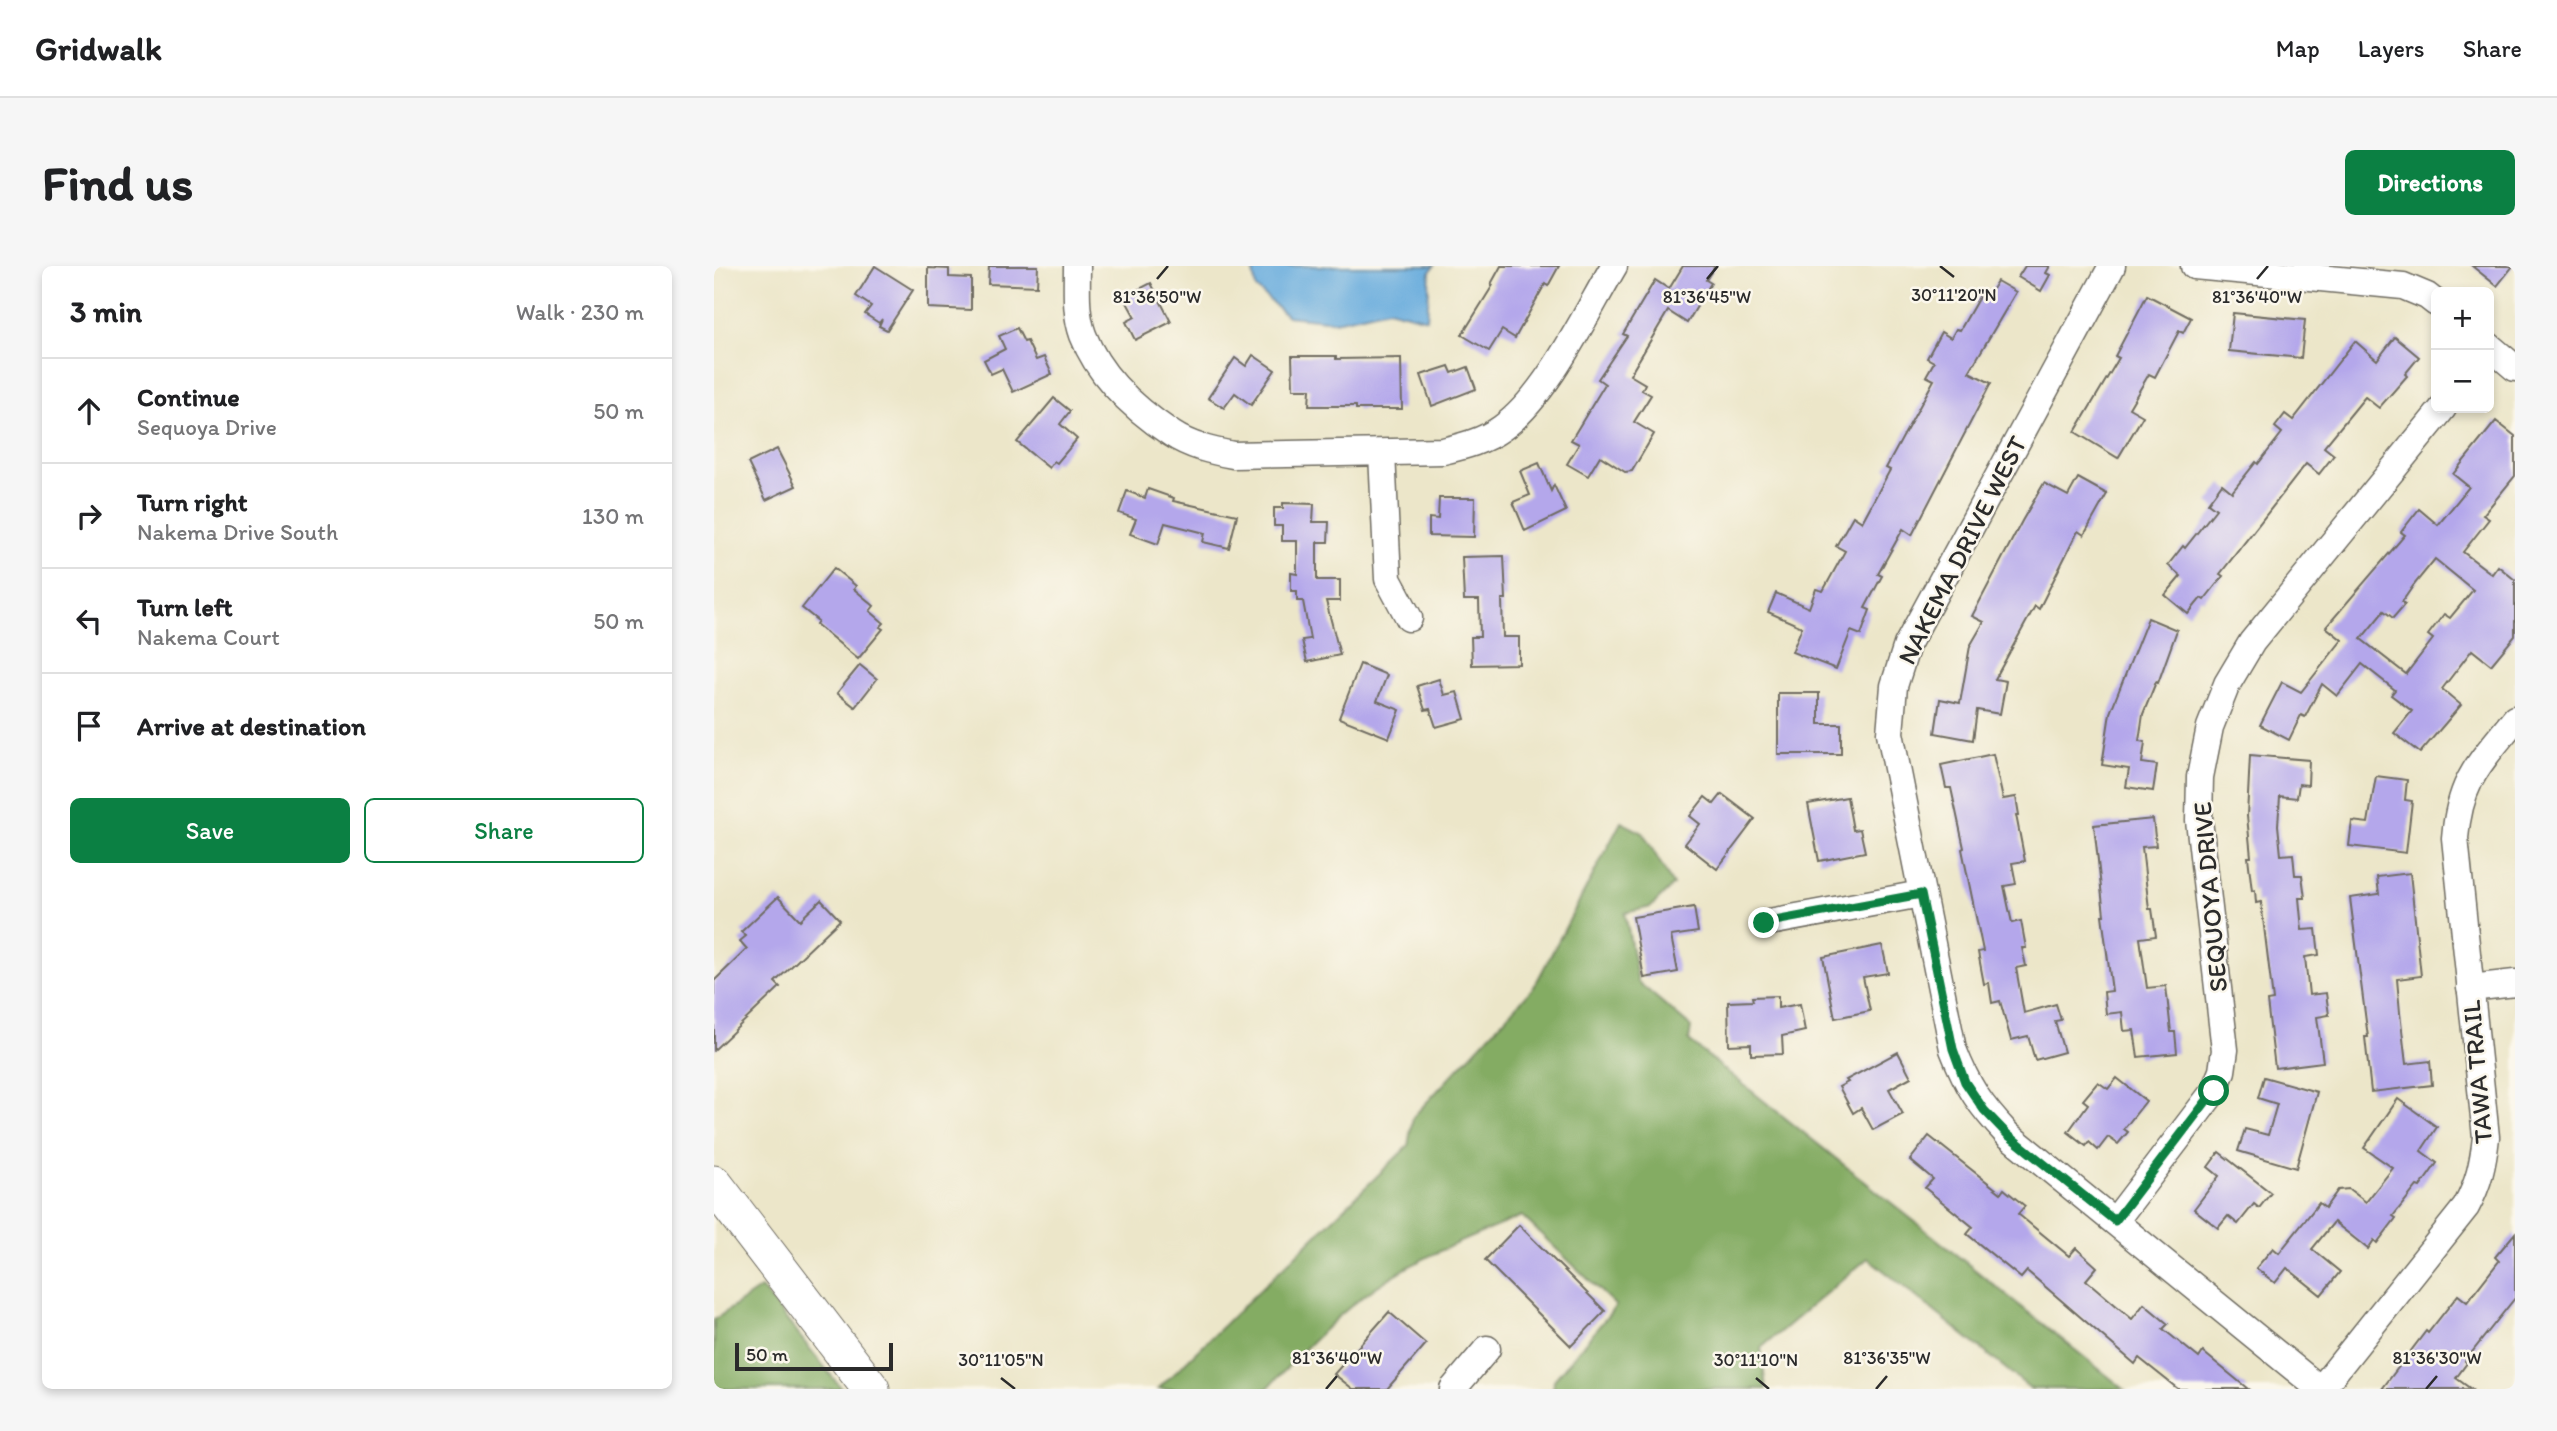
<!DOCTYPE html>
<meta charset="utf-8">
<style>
:root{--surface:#fff;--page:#f6f6f6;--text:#202124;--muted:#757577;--line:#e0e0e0;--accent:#0b8043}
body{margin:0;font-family:Itim,sans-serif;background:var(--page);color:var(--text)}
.controls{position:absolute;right:21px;top:21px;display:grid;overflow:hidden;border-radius:10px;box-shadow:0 4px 10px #0003}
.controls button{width:63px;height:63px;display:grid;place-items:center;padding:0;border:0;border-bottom:2px solid var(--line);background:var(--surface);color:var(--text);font:35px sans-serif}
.scale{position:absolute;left:21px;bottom:18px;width:158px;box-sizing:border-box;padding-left:7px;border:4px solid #2b2b2b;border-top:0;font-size:19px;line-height:24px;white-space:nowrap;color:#2b2b2b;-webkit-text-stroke:5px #fbf7ec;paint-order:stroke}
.stop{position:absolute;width:21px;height:21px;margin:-16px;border:5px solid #0b8043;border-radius:50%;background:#fff}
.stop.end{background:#0b8043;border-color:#fff;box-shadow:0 2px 7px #0008}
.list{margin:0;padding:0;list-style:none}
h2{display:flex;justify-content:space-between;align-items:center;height:91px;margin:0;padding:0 28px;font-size:30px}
h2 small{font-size:23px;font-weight:400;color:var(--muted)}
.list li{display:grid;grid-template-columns:46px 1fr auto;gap:21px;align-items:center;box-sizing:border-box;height:105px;padding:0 28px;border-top:2px solid var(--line)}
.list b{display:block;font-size:26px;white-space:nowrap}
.list p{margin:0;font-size:23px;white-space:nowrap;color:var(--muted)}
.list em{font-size:23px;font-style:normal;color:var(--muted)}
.actions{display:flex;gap:14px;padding:21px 28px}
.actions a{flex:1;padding:16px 0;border:2px solid var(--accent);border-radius:10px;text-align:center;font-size:24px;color:var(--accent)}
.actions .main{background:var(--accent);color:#fff}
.icon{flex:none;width:38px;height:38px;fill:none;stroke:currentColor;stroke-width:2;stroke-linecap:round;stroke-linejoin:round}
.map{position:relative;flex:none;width:1801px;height:1123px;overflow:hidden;border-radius:10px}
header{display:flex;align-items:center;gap:42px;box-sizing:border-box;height:98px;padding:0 35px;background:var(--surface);border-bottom:2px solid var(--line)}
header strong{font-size:33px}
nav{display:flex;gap:38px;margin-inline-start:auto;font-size:24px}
.intro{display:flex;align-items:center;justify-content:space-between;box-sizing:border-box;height:168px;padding:0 42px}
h1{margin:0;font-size:49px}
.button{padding:18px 32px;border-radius:10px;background:var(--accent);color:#fff;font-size:24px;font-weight:700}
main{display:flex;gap:42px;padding:0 42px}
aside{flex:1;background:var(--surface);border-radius:10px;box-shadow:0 4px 10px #0003}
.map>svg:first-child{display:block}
.forest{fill:#84ac63;stroke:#586c47;stroke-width:2}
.water{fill:#67acdd;stroke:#496c84;stroke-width:2}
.building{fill:#b4a7eb;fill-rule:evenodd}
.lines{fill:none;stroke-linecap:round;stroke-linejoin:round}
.street-casing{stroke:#6f6c62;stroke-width:29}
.secondary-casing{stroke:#6f6c62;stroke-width:39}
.street{stroke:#fff;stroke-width:26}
.secondary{stroke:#fff;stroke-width:37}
.route{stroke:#0b8043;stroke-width:9}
.ticks{fill:none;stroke:#2b2b2b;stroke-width:2.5}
.labels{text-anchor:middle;stroke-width:5;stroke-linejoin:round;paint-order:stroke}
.street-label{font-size:26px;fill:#2b2b2b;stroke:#fbf7ec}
.ticks-label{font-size:18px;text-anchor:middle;fill:#2b2b2b;stroke:#fbf7ec;stroke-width:5;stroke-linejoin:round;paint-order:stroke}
</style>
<header>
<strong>Gridwalk</strong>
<nav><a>Map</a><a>Layers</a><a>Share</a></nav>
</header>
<div class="intro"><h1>Find us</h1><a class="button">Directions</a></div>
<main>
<aside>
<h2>3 min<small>Walk · 230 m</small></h2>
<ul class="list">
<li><svg class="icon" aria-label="ahead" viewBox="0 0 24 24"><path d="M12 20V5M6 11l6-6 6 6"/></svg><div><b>Continue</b><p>Sequoya Drive</p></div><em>50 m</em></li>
<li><svg class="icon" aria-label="right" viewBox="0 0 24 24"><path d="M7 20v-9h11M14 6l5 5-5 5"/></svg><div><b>Turn right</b><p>Nakema Drive South</p></div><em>130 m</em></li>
<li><svg class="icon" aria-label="left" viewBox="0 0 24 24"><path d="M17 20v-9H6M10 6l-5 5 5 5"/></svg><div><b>Turn left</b><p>Nakema Court</p></div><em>50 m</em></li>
<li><svg class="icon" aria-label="arrive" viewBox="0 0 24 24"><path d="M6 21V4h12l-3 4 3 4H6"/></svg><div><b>Arrive at destination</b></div></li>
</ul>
<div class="actions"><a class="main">Save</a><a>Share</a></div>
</aside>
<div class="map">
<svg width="1801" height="1123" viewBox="0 0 1801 1123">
<rect width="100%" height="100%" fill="#fbf7ec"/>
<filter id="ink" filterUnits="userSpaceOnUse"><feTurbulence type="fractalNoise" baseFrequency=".0143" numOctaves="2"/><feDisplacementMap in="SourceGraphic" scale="14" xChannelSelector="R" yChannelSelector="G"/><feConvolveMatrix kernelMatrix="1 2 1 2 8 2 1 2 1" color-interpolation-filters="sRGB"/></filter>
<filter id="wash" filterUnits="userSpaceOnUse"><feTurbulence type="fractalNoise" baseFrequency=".00686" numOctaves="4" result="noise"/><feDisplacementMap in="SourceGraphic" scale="28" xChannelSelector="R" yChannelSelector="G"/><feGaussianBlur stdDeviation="1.57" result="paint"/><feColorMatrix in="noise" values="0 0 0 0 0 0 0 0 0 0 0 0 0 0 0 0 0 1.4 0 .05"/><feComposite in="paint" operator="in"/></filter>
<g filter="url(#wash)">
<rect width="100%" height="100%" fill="#ece6c9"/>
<g class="forest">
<path d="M 907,556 L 929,567 L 959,619 L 937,641 L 911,647 L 924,716 L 977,761 L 975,775 L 1410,1123 L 1317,1123 L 1154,992 L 1047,1082 L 1052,1123 L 839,1123 L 840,1114 L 902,1040 L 808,950 C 753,973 693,995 646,1033 C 612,1059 582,1092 553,1123 L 444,1123 L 694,880 L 699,851 L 820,721 Z"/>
<path d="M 47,1022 L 128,1123 L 0,1123 L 0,1054 Z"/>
</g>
<path class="water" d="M 538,0 L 720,0 L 716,6 L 713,53 L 674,43 L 622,55 L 573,50 L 542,22 Z"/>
<g id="blocks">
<g class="building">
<path d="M 161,0 L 199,24 L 173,64 L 165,60 L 168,53 L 165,57 L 151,48 L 157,40 L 142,30 Z"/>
<path d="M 275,0 L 324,0 L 323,20 L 274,18 Z"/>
<path d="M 787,0 L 845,0 L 834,20 L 831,18 L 801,72 L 788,64 L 775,85 L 748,69 L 779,19 L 777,18 Z"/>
<path d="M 969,0 L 1001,0 L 992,14 L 997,17 L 973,57 L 954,45 L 916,109 L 931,118 L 928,124 L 937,129 L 920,156 L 940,168 L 918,205 L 911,206 L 886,190 L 874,210 L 853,198 L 865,178 L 857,174 L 891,118 L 884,113 L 913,70 L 909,68 L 941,14 L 955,23 Z"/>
<path d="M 1311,0 L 1336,0 L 1332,7 L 1336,9 L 1327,25 L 1304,11 Z"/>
<path d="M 1758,0 L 1799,0 L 1783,20 Z"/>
<path d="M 214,2 L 235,3 L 235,11 L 257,12 L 257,44 L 214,42 Z"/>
<path d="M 1283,15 L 1302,26 L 1255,106 L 1277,117 L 1198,269 L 1189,263 L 1164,308 L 1168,310 L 1151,342 L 1156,344 L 1147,369 L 1137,365 L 1122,403 L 1078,386 L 1088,361 L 1054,346 L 1062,327 L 1095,342 L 1102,323 L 1109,325 L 1131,285 L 1122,280 L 1139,250 L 1148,256 L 1176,204 L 1172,202 L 1220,114 L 1212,110 L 1220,96 L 1213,92 L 1227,66 L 1237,72 L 1242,63 L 1246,64 L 1269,24 L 1275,28 Z"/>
<path d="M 437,17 L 457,56 L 421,74 L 412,56 L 421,51 L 410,31 Z"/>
<path d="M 1433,29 L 1477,52 L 1469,67 L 1465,65 L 1441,111 L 1435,108 L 1415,142 L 1429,150 L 1404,192 L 1361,166 L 1405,92 L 1401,90 Z"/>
<path d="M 1519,47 L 1591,54 L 1587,92 L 1515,85 Z"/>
<path d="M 303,62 L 310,76 L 313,75 L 322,94 L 330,91 L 338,108 L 299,126 L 288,103 L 277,108 L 270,94 L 291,83 L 285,70 Z"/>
<path d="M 1681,71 L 1705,91 L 1691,108 L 1693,110 L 1665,142 L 1651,131 L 1610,181 L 1620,189 L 1605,208 L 1592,198 L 1506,308 L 1509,310 L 1490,334 L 1487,332 L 1474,348 L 1451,329 L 1467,310 L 1454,299 L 1469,280 L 1471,282 L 1502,243 L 1494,237 L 1508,218 L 1518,226 L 1542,196 L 1544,198 L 1568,167 L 1561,161 L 1571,148 L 1579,154 L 1641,75 L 1663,94 Z"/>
<path d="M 539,89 L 561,104 L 537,139 L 521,127 L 510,142 L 494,132 L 521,92 L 532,100 Z"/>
<path d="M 578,90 L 622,90 L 622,93 L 687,92 L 688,143 L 642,143 L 642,140 L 595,140 L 596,123 L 579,123 Z"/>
<path d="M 735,100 L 738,107 L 754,101 L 762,123 L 718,140 L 707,109 Z"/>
<path d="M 340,132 L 356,145 L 346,158 L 363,173 L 343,197 L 340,195 L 335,202 L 303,176 Z"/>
<path d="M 1782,155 L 1801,170 L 1801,210 L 1769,249 L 1775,253 L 1749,286 L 1778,308 L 1784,300 L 1801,314 L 1801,370 L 1777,399 L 1758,384 L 1728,423 L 1747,439 L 1706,487 L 1680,467 L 1698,445 L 1677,429 L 1681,424 L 1648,398 L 1623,430 L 1608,418 L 1591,451 L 1587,449 L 1575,474 L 1546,459 L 1568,416 L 1587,426 L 1628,374 L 1612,361 L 1691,269 L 1687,266 L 1705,243 L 1724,259 L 1755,221 L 1739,208 ZM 1721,293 L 1759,324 L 1736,352 L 1730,348 L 1714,369 L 1719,373 L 1692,408 L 1647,373 L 1670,345 L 1679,352 L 1691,338 L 1688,336 L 1699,320 Z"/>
<path d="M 63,183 L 82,220 L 52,234 L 34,197 Z"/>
<path d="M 825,197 L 837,225 L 840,219 L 852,245 L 811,265 L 799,236 L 816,229 L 806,205 Z"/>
<path d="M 1364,212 L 1393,228 L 1370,269 L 1364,265 L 1325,343 L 1321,340 L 1281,413 L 1292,415 L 1286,448 L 1263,444 L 1259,474 L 1221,467 L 1226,433 L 1246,437 L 1256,380 L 1270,356 L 1258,350 L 1308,255 L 1330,217 L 1354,230 Z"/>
<path d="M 434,223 L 460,232 L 459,235 L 523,249 L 515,282 L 489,276 L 491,267 L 451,257 L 444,278 L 416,268 L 422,253 L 405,247 L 413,225 L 431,232 Z"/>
<path d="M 725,232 L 761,232 L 760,271 L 715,270 L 715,252 L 724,253 Z"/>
<path d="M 569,237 L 600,238 L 599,256 L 615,256 L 614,276 L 603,276 L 603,314 L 626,314 L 626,335 L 612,335 L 626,389 L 593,396 L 588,374 L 596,373 L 589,335 L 583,335 L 583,325 L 577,325 L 577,307 L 583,308 L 583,275 L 568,275 L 568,260 L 560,260 L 560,242 L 569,242 Z"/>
<path d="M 790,290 L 792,333 L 788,333 L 789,371 L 805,371 L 805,398 L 758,399 L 757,371 L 766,371 L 765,334 L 750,334 L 748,291 Z"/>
<path d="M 120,302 L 142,320 L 140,323 L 160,340 L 156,345 L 170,357 L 166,361 L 169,363 L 144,393 L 102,358 L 104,355 L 88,342 Z"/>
<path d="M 1434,352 L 1463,364 L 1444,417 L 1442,416 L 1429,448 L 1425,475 L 1431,476 L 1428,497 L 1443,499 L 1439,525 L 1412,521 L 1415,503 L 1388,499 L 1396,447 Z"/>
<path d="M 646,398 L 673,409 L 663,435 L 686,444 L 675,472 L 625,452 Z"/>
<path d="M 146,399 L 163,413 L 141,441 L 123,427 Z"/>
<path d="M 725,413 L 730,429 L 743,426 L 751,453 L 722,461 L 716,443 L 711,444 L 703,420 Z"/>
<path d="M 1064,427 L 1105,427 L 1105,458 L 1127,458 L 1127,488 L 1064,488 Z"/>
<path d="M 1279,488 L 1289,533 L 1302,531 L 1305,549 L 1302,549 L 1311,595 L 1298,597 L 1302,618 L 1290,620 L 1298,657 L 1307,655 L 1312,682 L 1308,682 L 1312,700 L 1302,702 L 1310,747 L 1342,738 L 1347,754 L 1341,755 L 1350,786 L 1321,794 L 1314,770 L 1297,774 L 1286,735 L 1278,737 L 1275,717 L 1270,718 L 1264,686 L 1269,685 L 1248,583 L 1250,582 L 1237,522 L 1232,522 L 1227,499 Z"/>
<path d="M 1536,489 L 1595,494 L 1594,519 L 1585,518 L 1583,532 L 1566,530 L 1564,559 L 1567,589 L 1579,588 L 1581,609 L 1588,609 L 1591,632 L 1585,632 L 1588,664 L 1602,663 L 1605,689 L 1591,691 L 1595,729 L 1612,727 L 1615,749 L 1603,751 L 1609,796 L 1561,802 L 1553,735 L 1559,734 L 1547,636 L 1542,637 L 1541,624 L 1538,625 L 1534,591 L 1537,591 L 1533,550 Z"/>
<path d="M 1662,510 L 1693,514 L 1691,534 L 1698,535 L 1692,587 L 1635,580 L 1638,555 L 1654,557 Z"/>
<path d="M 1008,528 L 1041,553 L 1003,603 L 971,578 L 986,558 L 976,550 L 991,531 L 1000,538 Z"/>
<path d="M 1133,531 L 1139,564 L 1146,563 L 1151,586 L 1105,595 L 1094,538 Z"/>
<path d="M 1439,553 L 1442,580 L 1428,581 L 1435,643 L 1438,643 L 1442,670 L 1426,672 L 1433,722 L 1452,720 L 1457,766 L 1461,766 L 1463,787 L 1424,791 L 1420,764 L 1410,765 L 1408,746 L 1392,748 L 1390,726 L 1398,725 L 1388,649 L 1390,649 L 1380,559 Z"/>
<path d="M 1696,607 L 1707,710 L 1683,713 L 1686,747 L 1692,798 L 1716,795 L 1718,819 L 1657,826 L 1651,771 L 1654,771 L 1636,632 L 1665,628 L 1663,611 Z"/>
<path d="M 64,631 L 86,654 L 107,634 L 126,654 L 61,716 L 66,721 L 0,784 L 0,715 L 33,683 L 26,675 L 32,670 L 27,666 Z"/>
<path d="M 980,641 L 984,666 L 957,670 L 964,706 L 930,712 L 919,651 Z"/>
<path d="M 1168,679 L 1174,707 L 1149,711 L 1156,745 L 1121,752 L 1109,691 Z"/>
<path d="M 1064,730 L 1064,742 L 1086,738 L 1091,765 L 1068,770 L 1069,788 L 1037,789 L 1037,778 L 1015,779 L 1014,736 L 1039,735 L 1038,731 Z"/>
<path d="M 1184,786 L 1197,811 L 1175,823 L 1189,848 L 1159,864 L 1147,842 L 1139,847 L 1125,821 L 1134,816 L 1132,814 Z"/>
<path d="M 1550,811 L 1603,826 L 1582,902 L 1524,885 L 1531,863 L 1554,869 L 1563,838 L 1544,832 Z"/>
<path d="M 1403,812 L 1432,835 L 1410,863 L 1414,866 L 1404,878 L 1394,871 L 1384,884 L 1375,876 L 1372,880 L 1354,866 L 1374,838 L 1369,834 L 1384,816 L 1394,823 Z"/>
<path d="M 1684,833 L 1723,861 L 1707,885 L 1723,897 L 1706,921 L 1703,920 L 1679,950 L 1682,952 L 1663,977 L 1660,974 L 1654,983 L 1620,956 L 1598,983 L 1626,1006 L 1607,1029 L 1573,1002 L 1561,1017 L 1542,1002 L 1559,982 L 1565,987 L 1605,937 L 1611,942 L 1624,924 L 1635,923 L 1652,936 L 1679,902 L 1650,882 Z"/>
<path d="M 1215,870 L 1287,927 L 1290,923 L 1311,940 L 1304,948 L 1355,990 L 1362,982 L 1383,1001 L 1372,1014 L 1418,1053 L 1430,1038 L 1454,1058 L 1449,1063 L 1485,1092 L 1489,1086 L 1534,1123 L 1464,1123 L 1425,1092 L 1421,1098 L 1313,1005 L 1307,1012 L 1253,968 L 1259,961 L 1211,922 L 1219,913 L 1196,894 Z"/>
<path d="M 1505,886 L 1557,927 L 1545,942 L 1540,938 L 1524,958 L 1514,950 L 1504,962 L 1480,943 L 1505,910 L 1494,901 Z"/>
<path d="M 805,959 L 891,1045 L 857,1080 L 771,994 Z"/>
<path d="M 1801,967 L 1801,1032 L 1751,1095 L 1753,1097 L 1742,1112 L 1757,1123 L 1668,1123 L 1712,1065 L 1714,1067 L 1744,1029 L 1753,1036 L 1785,995 L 1781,991 Z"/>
<path d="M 675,1046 L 712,1078 L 673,1123 L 639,1123 L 620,1108 Z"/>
</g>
</g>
</g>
<g filter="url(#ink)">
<use href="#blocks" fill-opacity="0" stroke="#6f6c62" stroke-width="2"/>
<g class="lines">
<defs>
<g id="street">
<path d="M 363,0 C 363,23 361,47 369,69 C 385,111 422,144 458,168 C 476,180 498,185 519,189 L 729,185 C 750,180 770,175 788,162 C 833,130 871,49 900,0"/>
<path d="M 1398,0 L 1193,379 L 1180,420 L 1176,467 L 1239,783 C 1254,822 1266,839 1294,869 L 1606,1123"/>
<path d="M 1480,0 L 1689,20 L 1713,30 L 1722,37"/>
<path d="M 1775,80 L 1801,102"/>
<path d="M 668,187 L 674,313 L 695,352"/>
<path d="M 1050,657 L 1207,628"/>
<path d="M 1756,722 L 1801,717"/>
<path d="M 1401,955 L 1500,825 L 1508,805 L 1511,784 L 1485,554 L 1486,511 L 1496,461 L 1513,418 L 1538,376 L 1729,142"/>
<path d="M 739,1123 L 773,1083"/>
<path d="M 1607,1123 L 1752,941 C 1765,917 1769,898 1772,871 L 1741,572 C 1746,513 1766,497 1801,453"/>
</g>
<path id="secondary" d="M 0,918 L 157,1123"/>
</defs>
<use href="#street" class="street-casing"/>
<use href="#secondary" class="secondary-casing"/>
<use href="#street" class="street"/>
<use href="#secondary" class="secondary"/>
</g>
</g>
<g class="lines" filter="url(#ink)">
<path class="route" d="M 1050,657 L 1207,628 L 1239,783 L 1251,816 L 1270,844 L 1294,869 L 1401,955 L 1500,825"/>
</g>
<path class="ticks" d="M 1226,0 L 1240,11M 443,13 L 454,0M 993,13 L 1004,0M 1543,13 L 1554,0M 287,1112 L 301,1123M 1042,1112 L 1055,1123M 612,1123 L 623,1110M 1162,1123 L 1173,1110M 1712,1123 L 1723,1110"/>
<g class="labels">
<g class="street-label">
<text transform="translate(1248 284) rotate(-63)" y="9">NAKEMA DRIVE WEST</text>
<text transform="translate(1496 631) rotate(-95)" y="9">SEQUOYA DRIVE</text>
<text transform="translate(1763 806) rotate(-95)" y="9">TAWA TRAIL</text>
</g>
</g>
<g class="ticks-label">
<text x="1240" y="35">30°11'20"N</text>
<text x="443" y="37">81°36'50"W</text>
<text x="993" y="37">81°36'45"W</text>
<text x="1543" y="37">81°36'40"W</text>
<text x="623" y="1098">81°36'40"W</text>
<text x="1173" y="1098">81°36'35"W</text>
<text x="1723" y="1098">81°36'30"W</text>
<text x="287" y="1100">30°11'05"N</text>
<text x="1042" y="1100">30°11'10"N</text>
</g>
</svg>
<div class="controls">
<button>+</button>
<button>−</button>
</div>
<div class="scale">50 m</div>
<div class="stop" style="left:1500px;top:825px"></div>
<div class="stop end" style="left:1050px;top:657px"></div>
</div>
</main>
